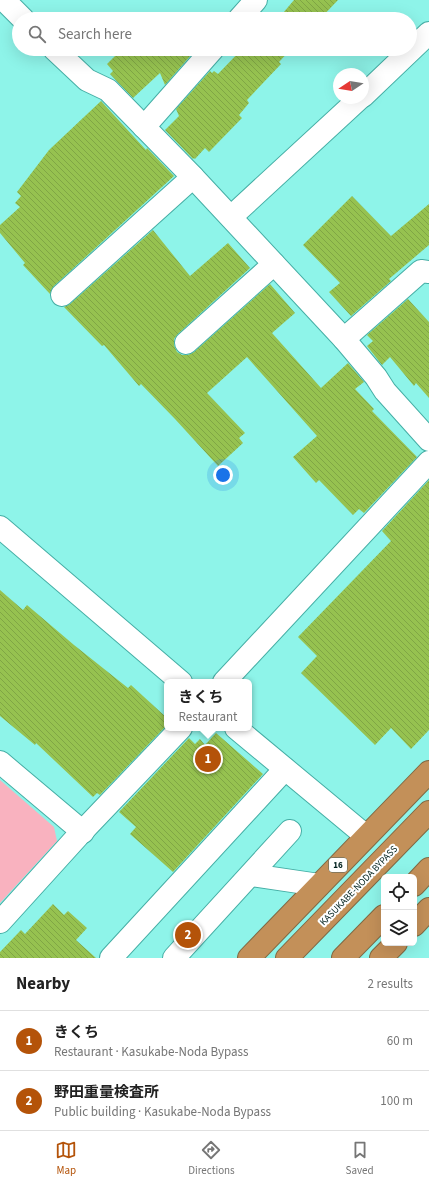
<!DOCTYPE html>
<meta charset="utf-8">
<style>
:root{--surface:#fff;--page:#f6f6f6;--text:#222;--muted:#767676;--line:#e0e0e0;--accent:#b45309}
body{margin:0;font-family:"Source Sans 3","Noto Sans JP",sans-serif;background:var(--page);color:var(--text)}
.controls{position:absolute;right:12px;bottom:12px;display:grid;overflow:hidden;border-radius:6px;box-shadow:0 4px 16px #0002}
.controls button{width:36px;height:36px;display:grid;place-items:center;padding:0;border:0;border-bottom:1px solid var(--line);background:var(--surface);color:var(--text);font:20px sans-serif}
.compass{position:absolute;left:333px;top:68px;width:36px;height:36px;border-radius:50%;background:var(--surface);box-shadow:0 4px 16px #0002;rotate:258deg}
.you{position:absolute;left:223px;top:475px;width:14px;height:14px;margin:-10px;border:3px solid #fff;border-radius:50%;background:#1a73e8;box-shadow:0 0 0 6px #1a73e833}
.badge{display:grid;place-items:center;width:26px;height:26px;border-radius:50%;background:var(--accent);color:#fff;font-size:13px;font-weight:700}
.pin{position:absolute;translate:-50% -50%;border:2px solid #fff;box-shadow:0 1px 4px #0006}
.popup{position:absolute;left:164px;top:679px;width:88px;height:52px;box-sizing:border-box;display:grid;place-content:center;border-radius:6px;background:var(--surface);filter:drop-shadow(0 1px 3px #0005);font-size:13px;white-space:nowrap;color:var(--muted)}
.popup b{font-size:15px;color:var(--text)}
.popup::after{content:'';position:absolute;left:50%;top:100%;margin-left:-8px;border:8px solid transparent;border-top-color:var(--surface)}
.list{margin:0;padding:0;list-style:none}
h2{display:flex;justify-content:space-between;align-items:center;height:52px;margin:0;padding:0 16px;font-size:17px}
h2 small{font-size:13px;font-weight:400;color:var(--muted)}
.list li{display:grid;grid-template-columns:26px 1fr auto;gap:12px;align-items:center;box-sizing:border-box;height:60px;padding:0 16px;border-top:1px solid var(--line)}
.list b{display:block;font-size:15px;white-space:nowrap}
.list p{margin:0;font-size:13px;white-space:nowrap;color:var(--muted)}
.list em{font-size:13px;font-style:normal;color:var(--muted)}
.icon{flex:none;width:22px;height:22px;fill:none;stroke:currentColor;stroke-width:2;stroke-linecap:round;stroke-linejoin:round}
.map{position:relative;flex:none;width:429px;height:958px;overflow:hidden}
.search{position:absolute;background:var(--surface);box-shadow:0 4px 16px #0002;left:12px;right:12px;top:12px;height:44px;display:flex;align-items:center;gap:10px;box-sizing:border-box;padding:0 14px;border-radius:22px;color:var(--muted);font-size:15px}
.sheet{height:172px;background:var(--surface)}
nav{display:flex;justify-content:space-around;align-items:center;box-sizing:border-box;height:56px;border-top:1px solid var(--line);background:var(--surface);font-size:11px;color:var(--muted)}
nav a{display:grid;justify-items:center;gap:2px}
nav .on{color:var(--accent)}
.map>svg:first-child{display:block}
.green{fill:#f9b2bf}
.building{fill:url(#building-back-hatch)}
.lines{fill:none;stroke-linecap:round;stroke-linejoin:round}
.minor-casing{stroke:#45aea5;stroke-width:24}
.highway-casing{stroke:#7f6944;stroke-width:24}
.minor{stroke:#fff;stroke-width:22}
.highway{stroke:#c39059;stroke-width:22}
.labels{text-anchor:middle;stroke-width:4;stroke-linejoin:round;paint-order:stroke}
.shield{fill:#fff;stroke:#4c6361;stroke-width:1}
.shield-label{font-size:9px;font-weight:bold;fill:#00201d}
.street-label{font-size:10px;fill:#00201d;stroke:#fff}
</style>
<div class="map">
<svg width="429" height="958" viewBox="0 0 429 958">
<defs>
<pattern id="building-back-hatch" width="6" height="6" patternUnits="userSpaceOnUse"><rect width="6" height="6" fill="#96c250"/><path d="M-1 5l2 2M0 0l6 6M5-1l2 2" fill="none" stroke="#80a645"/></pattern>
</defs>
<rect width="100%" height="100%" fill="#8ef4e9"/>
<path class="green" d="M 0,780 L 54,827 L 57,841 L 0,903 Z"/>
<g class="building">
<path d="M 294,0 L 338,0 L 320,19 L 278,19 Z"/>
<path d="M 122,49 L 187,49 L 192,54 L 165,85 L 160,73 L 133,98 L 110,74 L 113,71 L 107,64 Z"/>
<path d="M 242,49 L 291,49 L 279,62 L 281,64 L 247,100 L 249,103 L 239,115 L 242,118 L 209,152 L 205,148 L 195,159 L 194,158 L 193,159 L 165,130 L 179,116 L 176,109 L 210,71 L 212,73 L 214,71 L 218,74 Z"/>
<path d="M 101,101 L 146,150 L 147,148 L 174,176 L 54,286 L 50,294 L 23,265 L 25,263 L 0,233 L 0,225 L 20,207 L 15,203 L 21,196 L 17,192 L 49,150 Z"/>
<path d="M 352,196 L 391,236 L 429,204 L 429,245 L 389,279 L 391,281 L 351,316 L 329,292 L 340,283 L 303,245 Z"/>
<path d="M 153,230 L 190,276 L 228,243 L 250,268 L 178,334 L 174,339 L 174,345 L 177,352 L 182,355 L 188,355 L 194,352 L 270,284 L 295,313 L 272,333 L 321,388 L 348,363 L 364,382 L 355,389 L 374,409 L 372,411 L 417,457 L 364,513 L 359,509 L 353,515 L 319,480 L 316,483 L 293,457 L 317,436 L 247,357 L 207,393 L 245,433 L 239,438 L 243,443 L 218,466 L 175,419 L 141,384 L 139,386 L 104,345 L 102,346 L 64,307 L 70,304 Z"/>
<path d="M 408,299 L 429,322 L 429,398 L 416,383 L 414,386 L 390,357 L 382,365 L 367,346 L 373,341 L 367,335 Z"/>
<path d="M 429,480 L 429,730 L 411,749 L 391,728 L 375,745 L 301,673 L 317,656 L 298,637 L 391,541 L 382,531 Z"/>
<path d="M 0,590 L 23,610 L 27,605 L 74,645 L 128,688 L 131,685 L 167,718 L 167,725 L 100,795 L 97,793 L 93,797 L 36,743 L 35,745 L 0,716 Z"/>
<path d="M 216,733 L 263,774 L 173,872 L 130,834 L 136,827 L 119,812 L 189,738 L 195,744 L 200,739 L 205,745 Z"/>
<path d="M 53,904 L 64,915 L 68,911 L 87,928 L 76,940 L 96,958 L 0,958 L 0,952 L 21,930 L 25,934 Z"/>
</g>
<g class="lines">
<defs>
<g id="minor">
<path d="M 4,0 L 23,19"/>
<path d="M 239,19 L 256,0"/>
<path d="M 54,49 L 87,80 L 108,90 L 193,177 L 344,339 L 376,377 L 385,391 L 429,440"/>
<path d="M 363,96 L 429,33"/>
<path d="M 144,127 L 213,49"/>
<path d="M 231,217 L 360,98"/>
<path d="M 62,295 L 193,177"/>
<path d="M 344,339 L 421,271 L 429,272"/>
<path d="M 186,343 L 274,264"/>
<path d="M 0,527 L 181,682"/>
<path d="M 224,682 L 429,462"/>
<path d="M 236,728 L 366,836"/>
<path d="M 0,762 L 83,832"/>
<path d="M 251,875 L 319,885"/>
<path d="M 0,922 L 78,836 L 181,728"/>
<path d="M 111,958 L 285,769"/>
<path d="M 174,958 L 290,831"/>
</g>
<g id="highway">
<path d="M 414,885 L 429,869"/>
<path d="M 414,925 L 429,909"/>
<path d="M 249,958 L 429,772"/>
<path d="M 287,958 L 429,812"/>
<path d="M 343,958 L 384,916"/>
<path d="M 381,958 L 396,943"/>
</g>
</defs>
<use href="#minor" class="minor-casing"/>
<use href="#highway" class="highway-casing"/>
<use href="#minor" class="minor"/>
<use href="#highway" class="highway"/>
</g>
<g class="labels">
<rect class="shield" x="329" y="858" width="18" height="14" rx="3"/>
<g class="shield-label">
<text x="338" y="868">16</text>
</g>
<g class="street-label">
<text transform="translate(358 885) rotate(-46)" y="4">KASUKABE-NODA BYPASS</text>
</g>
</g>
</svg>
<div class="controls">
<button><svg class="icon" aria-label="locate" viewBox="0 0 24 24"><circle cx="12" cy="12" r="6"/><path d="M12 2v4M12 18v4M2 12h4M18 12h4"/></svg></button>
<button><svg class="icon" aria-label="layers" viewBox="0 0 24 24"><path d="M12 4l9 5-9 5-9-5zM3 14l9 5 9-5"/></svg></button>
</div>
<svg class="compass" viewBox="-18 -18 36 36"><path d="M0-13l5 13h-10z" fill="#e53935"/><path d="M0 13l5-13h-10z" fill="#767676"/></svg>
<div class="you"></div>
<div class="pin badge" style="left:208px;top:759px">1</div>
<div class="popup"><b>きくち</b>Restaurant</div>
<div class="pin badge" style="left:188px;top:935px">2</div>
<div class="search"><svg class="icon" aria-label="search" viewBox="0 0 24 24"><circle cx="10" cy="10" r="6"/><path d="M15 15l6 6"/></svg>Search here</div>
</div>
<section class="sheet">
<h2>Nearby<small>2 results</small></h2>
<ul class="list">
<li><span class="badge">1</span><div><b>きくち</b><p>Restaurant · Kasukabe-Noda Bypass</p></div><em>60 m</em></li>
<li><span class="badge">2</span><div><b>野田重量検査所</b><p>Public building · Kasukabe-Noda Bypass</p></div><em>100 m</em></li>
</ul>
</section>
<nav>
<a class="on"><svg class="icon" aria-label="map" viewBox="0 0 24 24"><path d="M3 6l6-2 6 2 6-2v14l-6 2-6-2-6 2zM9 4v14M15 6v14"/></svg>Map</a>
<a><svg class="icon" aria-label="directions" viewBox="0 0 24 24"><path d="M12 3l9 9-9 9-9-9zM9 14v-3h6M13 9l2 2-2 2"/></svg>Directions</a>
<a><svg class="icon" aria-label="saved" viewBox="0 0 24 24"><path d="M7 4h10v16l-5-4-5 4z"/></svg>Saved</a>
</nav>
